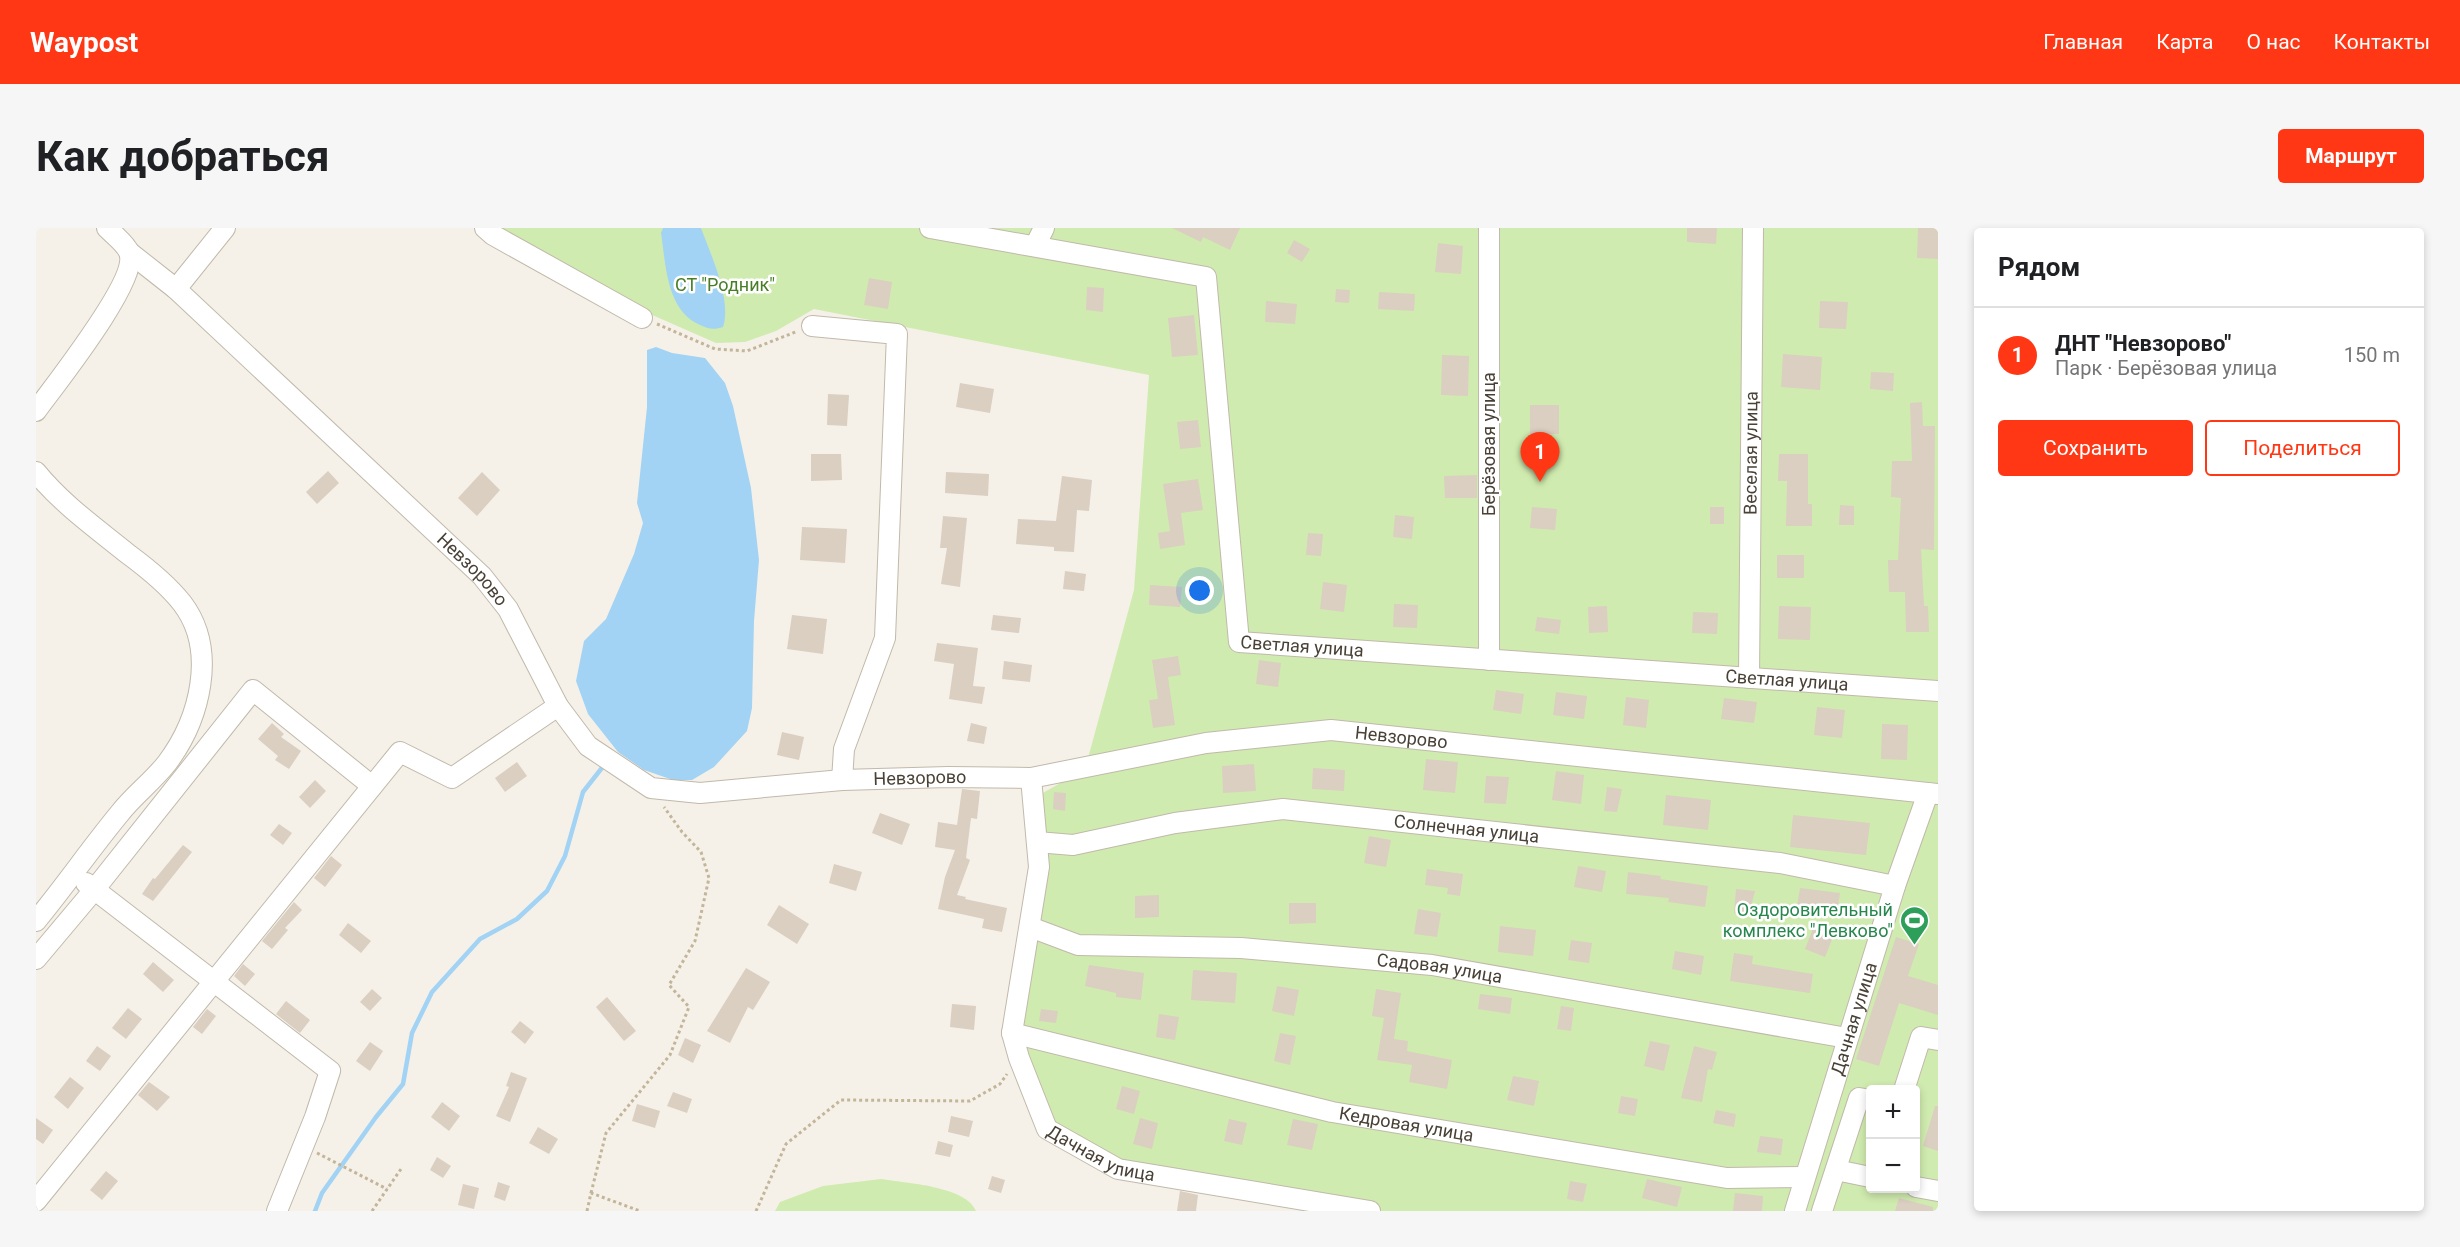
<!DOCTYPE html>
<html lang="ru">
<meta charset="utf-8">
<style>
:root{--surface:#fff;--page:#f6f6f6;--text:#202124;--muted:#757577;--line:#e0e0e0;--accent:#ff3715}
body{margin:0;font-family:Roboto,sans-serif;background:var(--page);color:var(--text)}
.controls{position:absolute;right:18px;bottom:18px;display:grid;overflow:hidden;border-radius:6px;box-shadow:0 3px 9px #0003}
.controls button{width:54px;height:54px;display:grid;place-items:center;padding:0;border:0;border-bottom:2px solid var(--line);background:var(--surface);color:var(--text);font:30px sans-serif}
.you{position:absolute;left:1164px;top:363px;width:21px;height:21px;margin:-15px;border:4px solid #fff;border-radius:50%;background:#1a73e8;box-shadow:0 0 0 9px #1a73e833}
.badge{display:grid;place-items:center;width:39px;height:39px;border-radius:50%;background:var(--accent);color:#fff;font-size:20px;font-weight:700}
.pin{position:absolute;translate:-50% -50px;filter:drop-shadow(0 2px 3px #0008)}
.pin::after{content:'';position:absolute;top:32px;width:21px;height:18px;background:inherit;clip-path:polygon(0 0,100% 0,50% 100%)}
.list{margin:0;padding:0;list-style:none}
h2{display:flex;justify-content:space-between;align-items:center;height:78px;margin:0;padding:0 24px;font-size:26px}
h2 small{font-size:20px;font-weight:400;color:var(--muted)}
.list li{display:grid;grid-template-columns:39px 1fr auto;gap:18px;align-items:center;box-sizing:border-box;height:96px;padding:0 24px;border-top:2px solid var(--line)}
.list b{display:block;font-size:22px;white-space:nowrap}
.list p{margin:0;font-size:20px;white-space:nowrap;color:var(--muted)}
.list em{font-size:20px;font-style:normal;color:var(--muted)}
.actions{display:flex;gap:12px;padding:18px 24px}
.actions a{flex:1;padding:14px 0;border:2px solid var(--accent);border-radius:6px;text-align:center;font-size:21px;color:var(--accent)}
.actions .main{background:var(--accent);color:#fff}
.map{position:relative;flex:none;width:1902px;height:983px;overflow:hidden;border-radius:6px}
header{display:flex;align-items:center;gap:36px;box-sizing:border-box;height:84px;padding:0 30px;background:var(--accent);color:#fff}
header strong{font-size:28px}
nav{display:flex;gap:33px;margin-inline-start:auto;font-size:21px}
.intro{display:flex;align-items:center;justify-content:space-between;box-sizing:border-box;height:144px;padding:0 36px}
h1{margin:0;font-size:42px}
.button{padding:15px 27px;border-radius:6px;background:var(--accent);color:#fff;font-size:21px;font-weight:700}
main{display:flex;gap:36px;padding:0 36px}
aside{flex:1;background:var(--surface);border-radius:6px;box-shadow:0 3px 9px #0003}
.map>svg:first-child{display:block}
.green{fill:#d0ebaf;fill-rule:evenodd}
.water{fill:#a2d3f4}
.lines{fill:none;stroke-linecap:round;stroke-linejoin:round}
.stream{stroke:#a2d3f4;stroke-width:4.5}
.building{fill:#dacfc0}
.minor-casing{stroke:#c1b9aa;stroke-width:22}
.path{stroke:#c3b59a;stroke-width:3;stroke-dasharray:3 3;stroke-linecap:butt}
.minor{stroke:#fff;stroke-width:20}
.labels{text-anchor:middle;stroke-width:5;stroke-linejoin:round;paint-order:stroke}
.park-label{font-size:18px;fill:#487e26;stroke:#fff}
.street-label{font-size:18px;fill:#494136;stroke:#fff}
.leisure-label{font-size:18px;fill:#27864d;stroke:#fff;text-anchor:end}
</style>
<header>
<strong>Waypost</strong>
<nav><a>Главная</a><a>Карта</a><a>О нас</a><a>Контакты</a></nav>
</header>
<div class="intro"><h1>Как добраться</h1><a class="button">Маршрут</a></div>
<main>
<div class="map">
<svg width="1902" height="983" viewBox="0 0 1902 983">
<rect width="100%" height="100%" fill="#f5f1e8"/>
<g class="green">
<path d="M 456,0 L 1902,0 L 1902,983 L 1308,983 L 1092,945 L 1004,890 L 977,830 L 1006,654 L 1005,566 L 1049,541 L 1098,362 L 1113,147 L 778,81 L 740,103 L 709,114 L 680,115 L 573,68 ZM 1834,862 L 1880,862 L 1880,960 L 1834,960 Z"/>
<path d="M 845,951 C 869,955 930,958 940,983 L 739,983 L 744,974 L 787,958 Z"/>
</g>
<g class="water">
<path d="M 627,0 L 665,0 C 675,27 696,72 687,99 C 678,102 672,101 664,97 C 630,82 630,37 625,5 Z"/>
<path d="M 620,119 L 636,125 L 669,130 L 689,155 L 697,178 L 715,260 L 723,332 L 718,393 L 716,480 L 711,503 L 678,539 L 656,552 L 637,552 L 608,542 L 582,524 L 552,486 L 540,453 L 548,413 L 570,391 L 598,326 L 607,295 L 601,275 L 611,179 L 611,122 Z"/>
</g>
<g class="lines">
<path class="stream" d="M 279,983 L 286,965 L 340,889 L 367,856 L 376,805 L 396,764 L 444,711 L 481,691 L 511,663 L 529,628 L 547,564 L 569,536"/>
</g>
<g class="building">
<path d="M 1136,0 L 1204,0 L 1194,22 L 1167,9 L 1165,14 Z"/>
<path d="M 1651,0 L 1681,0 L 1680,16 L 1651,14 Z"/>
<path d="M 1882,0 L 1902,0 L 1902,31 L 1881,30 Z"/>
<path d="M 1258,12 L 1274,21 L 1266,34 L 1251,25 Z"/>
<path d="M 1402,15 L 1427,18 L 1425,46 L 1399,44 Z"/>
<path d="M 833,50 L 856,54 L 852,81 L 828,77 Z"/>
<path d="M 1051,59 L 1068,60 L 1067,84 L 1050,82 Z"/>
<path d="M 1300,61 L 1314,62 L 1313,75 L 1299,74 Z"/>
<path d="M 1343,64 L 1379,66 L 1378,83 L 1342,81 Z"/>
<path d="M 1230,73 L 1261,76 L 1259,96 L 1229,94 Z"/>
<path d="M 1784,73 L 1812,74 L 1810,101 L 1783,100 Z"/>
<path d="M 1158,87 L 1162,127 L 1136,129 L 1132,90 Z"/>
<path d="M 1747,126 L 1786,129 L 1784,162 L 1745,159 Z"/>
<path d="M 1406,127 L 1433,128 L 1432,168 L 1405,167 Z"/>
<path d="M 1835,144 L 1858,145 L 1857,163 L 1834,161 Z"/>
<path d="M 924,155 L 958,161 L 954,185 L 920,179 Z"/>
<path d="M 792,166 L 813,167 L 811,198 L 791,197 Z"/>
<path d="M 1886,174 L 1887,198 L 1899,198 L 1898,322 L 1885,321 L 1888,378 L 1892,378 L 1893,404 L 1870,404 L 1869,364 L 1853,364 L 1852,332 L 1862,332 L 1865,270 L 1855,269 L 1856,233 L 1876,233 L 1874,175 Z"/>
<rect x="1494" y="177" width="29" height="29"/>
<path d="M 1162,192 L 1165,219 L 1144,221 L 1141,194 Z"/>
<path d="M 775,226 L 805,226 L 806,252 L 775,253 Z"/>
<path d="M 1743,226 L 1772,226 L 1772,276 L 1776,276 L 1776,298 L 1750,298 L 1751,253 L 1742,253 Z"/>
<path d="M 292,243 L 303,255 L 281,276 L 270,264 Z"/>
<path d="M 446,244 L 464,262 L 441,288 L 422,270 Z"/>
<path d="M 910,244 L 953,246 L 952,268 L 909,265 Z"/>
<path d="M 1441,247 L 1441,270 L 1409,270 L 1408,248 Z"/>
<path d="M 1026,248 L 1056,252 L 1053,283 L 1041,282 L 1038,324 L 1018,323 L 1018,319 L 980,316 L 982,291 L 1020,293 Z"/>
<path d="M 1162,251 L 1167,282 L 1145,285 L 1149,317 L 1124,321 L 1122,305 L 1134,303 L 1127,256 Z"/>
<path d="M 1804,277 L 1818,278 L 1818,297 L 1803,297 Z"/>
<path d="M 1496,279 L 1521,281 L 1519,302 L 1494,300 Z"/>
<rect x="1674" y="279" width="14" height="17"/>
<path d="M 1359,287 L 1378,289 L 1376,311 L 1357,309 Z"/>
<path d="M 907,288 L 931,290 L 924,359 L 905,356 L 911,320 L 904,320 Z"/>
<path d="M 766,299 L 811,301 L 809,335 L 764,332 Z"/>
<path d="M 1272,305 L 1287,306 L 1285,328 L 1270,327 Z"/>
<rect x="1741" y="327" width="27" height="23"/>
<path d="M 1029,343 L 1050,346 L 1048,363 L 1027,361 Z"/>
<path d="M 1287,354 L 1311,357 L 1308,384 L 1284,381 Z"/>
<path d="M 1114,357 L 1146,359 L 1144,379 L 1113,377 Z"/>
<path d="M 1358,376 L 1382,377 L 1381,400 L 1357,399 Z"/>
<path d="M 1571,378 L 1572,404 L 1553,405 L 1552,379 Z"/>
<path d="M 1743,378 L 1775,379 L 1774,412 L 1742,411 Z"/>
<path d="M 1657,384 L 1682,385 L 1681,406 L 1656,405 Z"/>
<path d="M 756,387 L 791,391 L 787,426 L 751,421 Z"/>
<path d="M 957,387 L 985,390 L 983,405 L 955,402 Z"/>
<path d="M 1501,389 L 1525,392 L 1523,406 L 1499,403 Z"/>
<path d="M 901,415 L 942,420 L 937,458 L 949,459 L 946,476 L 913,471 L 918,436 L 898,433 Z"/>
<path d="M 1142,428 L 1145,447 L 1132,449 L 1139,497 L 1117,500 L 1113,472 L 1122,471 L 1116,432 Z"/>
<path d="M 1223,432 L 1245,435 L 1242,459 L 1220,456 Z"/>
<path d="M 968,433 L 996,437 L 994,454 L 966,451 Z"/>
<path d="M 1460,462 L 1488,466 L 1485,486 L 1457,482 Z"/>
<path d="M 1520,464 L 1551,468 L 1548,491 L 1517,487 Z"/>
<path d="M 1590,469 L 1613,472 L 1610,500 L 1587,497 Z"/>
<path d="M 1688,470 L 1721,474 L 1718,495 L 1685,491 Z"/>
<path d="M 1781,479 L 1809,482 L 1806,510 L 1778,507 Z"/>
<path d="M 236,495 L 248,506 L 245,509 L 265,523 L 253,541 L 239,532 L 242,528 L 222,511 Z"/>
<path d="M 935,495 L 951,499 L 948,516 L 931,513 Z"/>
<path d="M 1846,496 L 1872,497 L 1871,532 L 1845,531 Z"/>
<path d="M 746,504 L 768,509 L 763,532 L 741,527 Z"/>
<path d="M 1390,531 L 1422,534 L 1419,565 L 1387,562 Z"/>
<path d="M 481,534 L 491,548 L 469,564 L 459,550 Z"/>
<path d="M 1218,536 L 1220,563 L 1187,565 L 1186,538 Z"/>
<path d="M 1277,540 L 1309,542 L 1308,563 L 1276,561 Z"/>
<path d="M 1520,543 L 1548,547 L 1545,576 L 1516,572 Z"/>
<path d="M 1450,548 L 1473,549 L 1470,576 L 1448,575 Z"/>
<path d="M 279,552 L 290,563 L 274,580 L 263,569 Z"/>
<path d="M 1571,559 L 1586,561 L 1581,584 L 1568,583 Z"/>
<path d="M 926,561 L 944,563 L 941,591 L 935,590 L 930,630 L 934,632 L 921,667 L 930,669 L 929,671 L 971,680 L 966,704 L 946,700 L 948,691 L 902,681 L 909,649 L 919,622 L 899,619 L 902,594 L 921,597 Z"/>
<path d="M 1018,564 L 1030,565 L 1029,583 L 1017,581 Z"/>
<path d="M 1630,567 L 1675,572 L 1672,602 L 1627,597 Z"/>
<path d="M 844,585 L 874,596 L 866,617 L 836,605 Z"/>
<path d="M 1757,587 L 1834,595 L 1830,627 L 1754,619 Z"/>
<path d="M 243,596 L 256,605 L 247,617 L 234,607 Z"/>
<path d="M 1333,608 L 1355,612 L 1350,639 L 1328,635 Z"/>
<path d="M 147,617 L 156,624 L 117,673 L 106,666 L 117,650 L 119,651 Z"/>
<path d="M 295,628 L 306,637 L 289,659 L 278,650 Z"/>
<path d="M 798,636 L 826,644 L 820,663 L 793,655 Z"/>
<path d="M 1542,638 L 1570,643 L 1566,664 L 1538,659 Z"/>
<path d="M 1391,641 L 1427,646 L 1424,668 L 1411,666 L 1412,660 L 1389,657 Z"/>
<path d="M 1592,644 L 1625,648 L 1624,651 L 1672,658 L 1669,679 L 1632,674 L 1633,670 L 1590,666 Z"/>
<path d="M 1764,660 L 1804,665 L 1801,685 L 1761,679 Z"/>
<path d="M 1700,661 L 1719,663 L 1713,686 L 1698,685 Z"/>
<path d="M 1123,667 L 1123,689 L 1099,690 L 1099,668 Z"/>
<path d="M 258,674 L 266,682 L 249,700 L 252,702 L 236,721 L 226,713 Z"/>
<path d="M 1253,675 L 1280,675 L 1280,695 L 1253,696 Z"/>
<path d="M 743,677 L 773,696 L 761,716 L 731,697 Z"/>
<path d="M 1382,681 L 1405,685 L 1401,709 L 1378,706 Z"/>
<path d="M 312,695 L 335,713 L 325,725 L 303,707 Z"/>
<path d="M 1464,698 L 1500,702 L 1497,728 L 1462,724 Z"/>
<path d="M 1777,701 L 1797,709 L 1789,729 L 1769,721 Z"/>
<path d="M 1860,709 L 1883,716 L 1872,748 L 1902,757 L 1902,787 L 1863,775 L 1843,838 L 1820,831 Z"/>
<path d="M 1535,712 L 1556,715 L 1553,735 L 1532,732 Z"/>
<path d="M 1639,723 L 1668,728 L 1665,747 L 1636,741 Z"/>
<path d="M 1698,725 L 1717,728 L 1716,736 L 1777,746 L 1774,765 L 1694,753 Z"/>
<path d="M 117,734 L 138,752 L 127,764 L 107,746 Z"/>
<path d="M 207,736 L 219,746 L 209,758 L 198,748 Z"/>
<path d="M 1053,737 L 1108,745 L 1105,772 L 1080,769 L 1080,765 L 1049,758 Z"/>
<path d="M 710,740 L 734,754 L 717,782 L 712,779 L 694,815 L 671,803 Z"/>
<path d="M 1157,742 L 1201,745 L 1199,775 L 1155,772 Z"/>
<path d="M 1241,758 L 1263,762 L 1258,788 L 1236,783 Z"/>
<path d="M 336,761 L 346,770 L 334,783 L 324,774 Z"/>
<path d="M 1340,761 L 1365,765 L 1358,811 L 1372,813 L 1371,823 L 1416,832 L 1411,861 L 1373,854 L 1376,837 L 1341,832 L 1348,790 L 1336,788 Z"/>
<path d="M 1444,766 L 1476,770 L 1474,786 L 1442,781 Z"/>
<path d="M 571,769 L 600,803 L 588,813 L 560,779 Z"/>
<path d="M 250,773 L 274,792 L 264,805 L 240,786 Z"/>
<path d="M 916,776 L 940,778 L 938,802 L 914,799 Z"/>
<path d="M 1525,778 L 1538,780 L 1535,803 L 1521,801 Z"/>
<path d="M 92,780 L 106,791 L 90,811 L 76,800 Z"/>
<path d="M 171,781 L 180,788 L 166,806 L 157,799 Z"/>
<path d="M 1005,781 L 1022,783 L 1020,795 L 1003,793 Z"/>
<path d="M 1123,786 L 1143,789 L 1139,812 L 1120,809 Z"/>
<path d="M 484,793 L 498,804 L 489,816 L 475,804 Z"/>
<path d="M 1244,805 L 1260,808 L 1254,837 L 1238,833 Z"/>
<path d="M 649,810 L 665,817 L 657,835 L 642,827 Z"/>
<path d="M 1614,813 L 1634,817 L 1628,843 L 1608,838 Z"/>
<path d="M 334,814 L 347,823 L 334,843 L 320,833 Z"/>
<path d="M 61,818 L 75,828 L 64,843 L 50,833 Z"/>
<path d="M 1658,818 L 1681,824 L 1676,842 L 1672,841 L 1666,874 L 1645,870 Z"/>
<path d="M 475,844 L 491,850 L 474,894 L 460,888 L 473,859 L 470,858 Z"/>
<path d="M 1477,848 L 1503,853 L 1498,878 L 1471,872 Z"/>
<path d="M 34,849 L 48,860 L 32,881 L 18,869 Z"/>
<path d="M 113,854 L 134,869 L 121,883 L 102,867 Z"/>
<path d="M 1086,858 L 1104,863 L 1098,886 L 1080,881 Z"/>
<path d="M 637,864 L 656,871 L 651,885 L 631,878 Z"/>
<path d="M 1585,868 L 1602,871 L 1599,888 L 1582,885 Z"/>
<path d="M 406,874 L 424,888 L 413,903 L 395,889 Z"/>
<path d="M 601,876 L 624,883 L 619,900 L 596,893 Z"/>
<path d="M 1899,878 L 1902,878 L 1902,923 L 1887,918 Z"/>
<path d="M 1680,882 L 1700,886 L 1698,899 L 1677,895 Z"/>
<path d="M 915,888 L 937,893 L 933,909 L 912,904 Z"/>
<path d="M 0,890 L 17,902 L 7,916 L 0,911 Z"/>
<path d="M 1104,890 L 1122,895 L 1116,921 L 1097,916 Z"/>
<path d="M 1193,891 L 1211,895 L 1206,917 L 1188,913 Z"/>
<path d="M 1257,891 L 1282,896 L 1276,922 L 1251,917 Z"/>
<path d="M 502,899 L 522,911 L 513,926 L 493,915 Z"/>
<path d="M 1724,908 L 1747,911 L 1745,927 L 1721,924 Z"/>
<path d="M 902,913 L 917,917 L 914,929 L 899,926 Z"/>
<path d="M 401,929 L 415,938 L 407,950 L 394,942 Z"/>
<path d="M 70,943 L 82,953 L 66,972 L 54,962 Z"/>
<path d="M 956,948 L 969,952 L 965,965 L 952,961 Z"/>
<path d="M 1611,951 L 1646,959 L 1641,979 L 1606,970 Z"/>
<path d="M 1534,953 L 1551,956 L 1547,974 L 1531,971 Z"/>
<path d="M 462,954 L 474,958 L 469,973 L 458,969 Z"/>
<path d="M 427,956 L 443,960 L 438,981 L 422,977 Z"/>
<path d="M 1144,963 L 1162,967 L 1160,983 L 1141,983 Z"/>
<path d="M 1699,965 L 1727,968 L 1726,983 L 1697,983 Z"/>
<path d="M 1863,970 L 1897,979 L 1897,983 L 1859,983 Z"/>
</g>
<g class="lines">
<defs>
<g id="minor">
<path d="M 449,0 L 457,7 L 606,90"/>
<path id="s1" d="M 894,0 L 1170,49 L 1203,414 L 1902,463"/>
<path d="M 999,18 L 1008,0"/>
<path id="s2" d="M 93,24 L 140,61 L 446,348 L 472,381 L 522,478 L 552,518 L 615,560 L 664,565 L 806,552 L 912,549 L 995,550 L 1170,515 L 1295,502 L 1902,566"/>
<path d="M 140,61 L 189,0"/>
<path d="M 776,98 L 861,106 L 849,410 L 808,521 L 806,552"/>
<path d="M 0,183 C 18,158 104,51 93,24 C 89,15 78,7 71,0"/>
<path d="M 0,244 C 26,276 60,300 92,326 C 111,340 131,356 146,375 C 182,422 164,491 131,535 C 117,553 98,567 84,585 C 55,620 29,658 0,693"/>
<path d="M 1453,432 L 1453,0"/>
<path id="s3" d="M 1713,450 L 1717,0"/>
<path id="s4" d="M 995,550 L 1003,639 L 976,805 L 983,830 L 1011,901 L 1082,941 L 1334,983"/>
<path id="s5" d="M 1001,614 L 1037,617 L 1139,595 L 1247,581 L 1744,635 L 1859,658"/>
<path d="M 50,655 L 294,843 L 279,889 L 241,983"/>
<path id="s6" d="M 994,699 L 1042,717 L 1205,720 L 1396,737 L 1811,810"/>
<path d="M 0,731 L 58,662 L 217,462 L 336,558"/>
<path id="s7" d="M 976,805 L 1296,884 L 1691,950 L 1769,949"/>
<path d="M 1868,862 L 1885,809 L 1902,812"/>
<path d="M 1800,942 L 1834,949"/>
<path d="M 1880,959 L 1902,963"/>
<path d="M 0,973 L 364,524 L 416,550 L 522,478"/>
<path id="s8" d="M 1759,983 L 1859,658 L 1892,565"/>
<path d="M 1786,983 L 1823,870 L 1834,872"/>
</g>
</defs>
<use href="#minor" class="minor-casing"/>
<g class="path">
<path d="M 621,96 L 679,121 L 711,123 L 762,103"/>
<path d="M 281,925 L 351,961"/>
<path d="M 555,965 L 570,905 L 634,827 L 653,779 L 633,757 L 659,713 L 673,650 L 665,624 L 646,604 L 628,579"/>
<path d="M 336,983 L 365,941"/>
<path d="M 551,983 L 555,965 L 604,983"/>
<path d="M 720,983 L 750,916 L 805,872 L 934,873 L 964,856 L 971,846"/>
</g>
<use href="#minor" class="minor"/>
</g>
<defs>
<symbol id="stadium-pin" viewBox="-11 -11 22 30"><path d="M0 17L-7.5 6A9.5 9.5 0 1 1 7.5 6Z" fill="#2e9e5b" stroke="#fff"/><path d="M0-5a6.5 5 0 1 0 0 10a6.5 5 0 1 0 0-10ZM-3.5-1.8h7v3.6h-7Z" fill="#fff"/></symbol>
</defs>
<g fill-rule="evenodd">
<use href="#stadium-pin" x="1862" y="676" width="33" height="45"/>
</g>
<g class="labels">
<g class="park-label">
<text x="689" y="63">СТ "Родник"</text>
</g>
<g class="street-label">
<text transform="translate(1453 216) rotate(-90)" y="6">Берёзовая улица</text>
<text dy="6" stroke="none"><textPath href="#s3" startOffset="225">Веселая улица</textPath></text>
<text dy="6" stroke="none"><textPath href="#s2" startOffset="468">Невзорово</textPath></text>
<text dy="6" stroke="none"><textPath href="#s1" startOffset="710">Светлая улица</textPath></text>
<text dy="6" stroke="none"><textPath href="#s1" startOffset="1196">Светлая улица</textPath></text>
<text dy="6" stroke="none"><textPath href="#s2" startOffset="1512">Невзорово</textPath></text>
<text dy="6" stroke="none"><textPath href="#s2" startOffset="1026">Невзорово</textPath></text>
<text dy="6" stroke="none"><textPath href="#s5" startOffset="434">Солнечная улица</textPath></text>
<text dy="6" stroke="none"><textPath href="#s6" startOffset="414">Садовая улица</textPath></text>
<text dy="6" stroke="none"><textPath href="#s8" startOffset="201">Дачная улица</textPath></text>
<text dy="6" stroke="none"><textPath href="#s7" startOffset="405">Кедровая улица</textPath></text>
<text dy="6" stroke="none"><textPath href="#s4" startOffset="420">Дачная улица</textPath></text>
</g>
<g class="leisure-label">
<text x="1857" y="688">Оздоровительный<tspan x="1857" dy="21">комплекс "Левково"</tspan></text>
</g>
</g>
</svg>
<div class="controls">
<button>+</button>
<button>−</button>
</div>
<div class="you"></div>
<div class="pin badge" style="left:1504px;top:254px">1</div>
</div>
<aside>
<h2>Рядом<small></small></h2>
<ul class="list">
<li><span class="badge">1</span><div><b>ДНТ &quot;Невзорово&quot;</b><p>Парк · Берёзовая улица</p></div><em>150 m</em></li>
</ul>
<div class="actions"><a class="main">Сохранить</a><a>Поделиться</a></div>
</aside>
</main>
